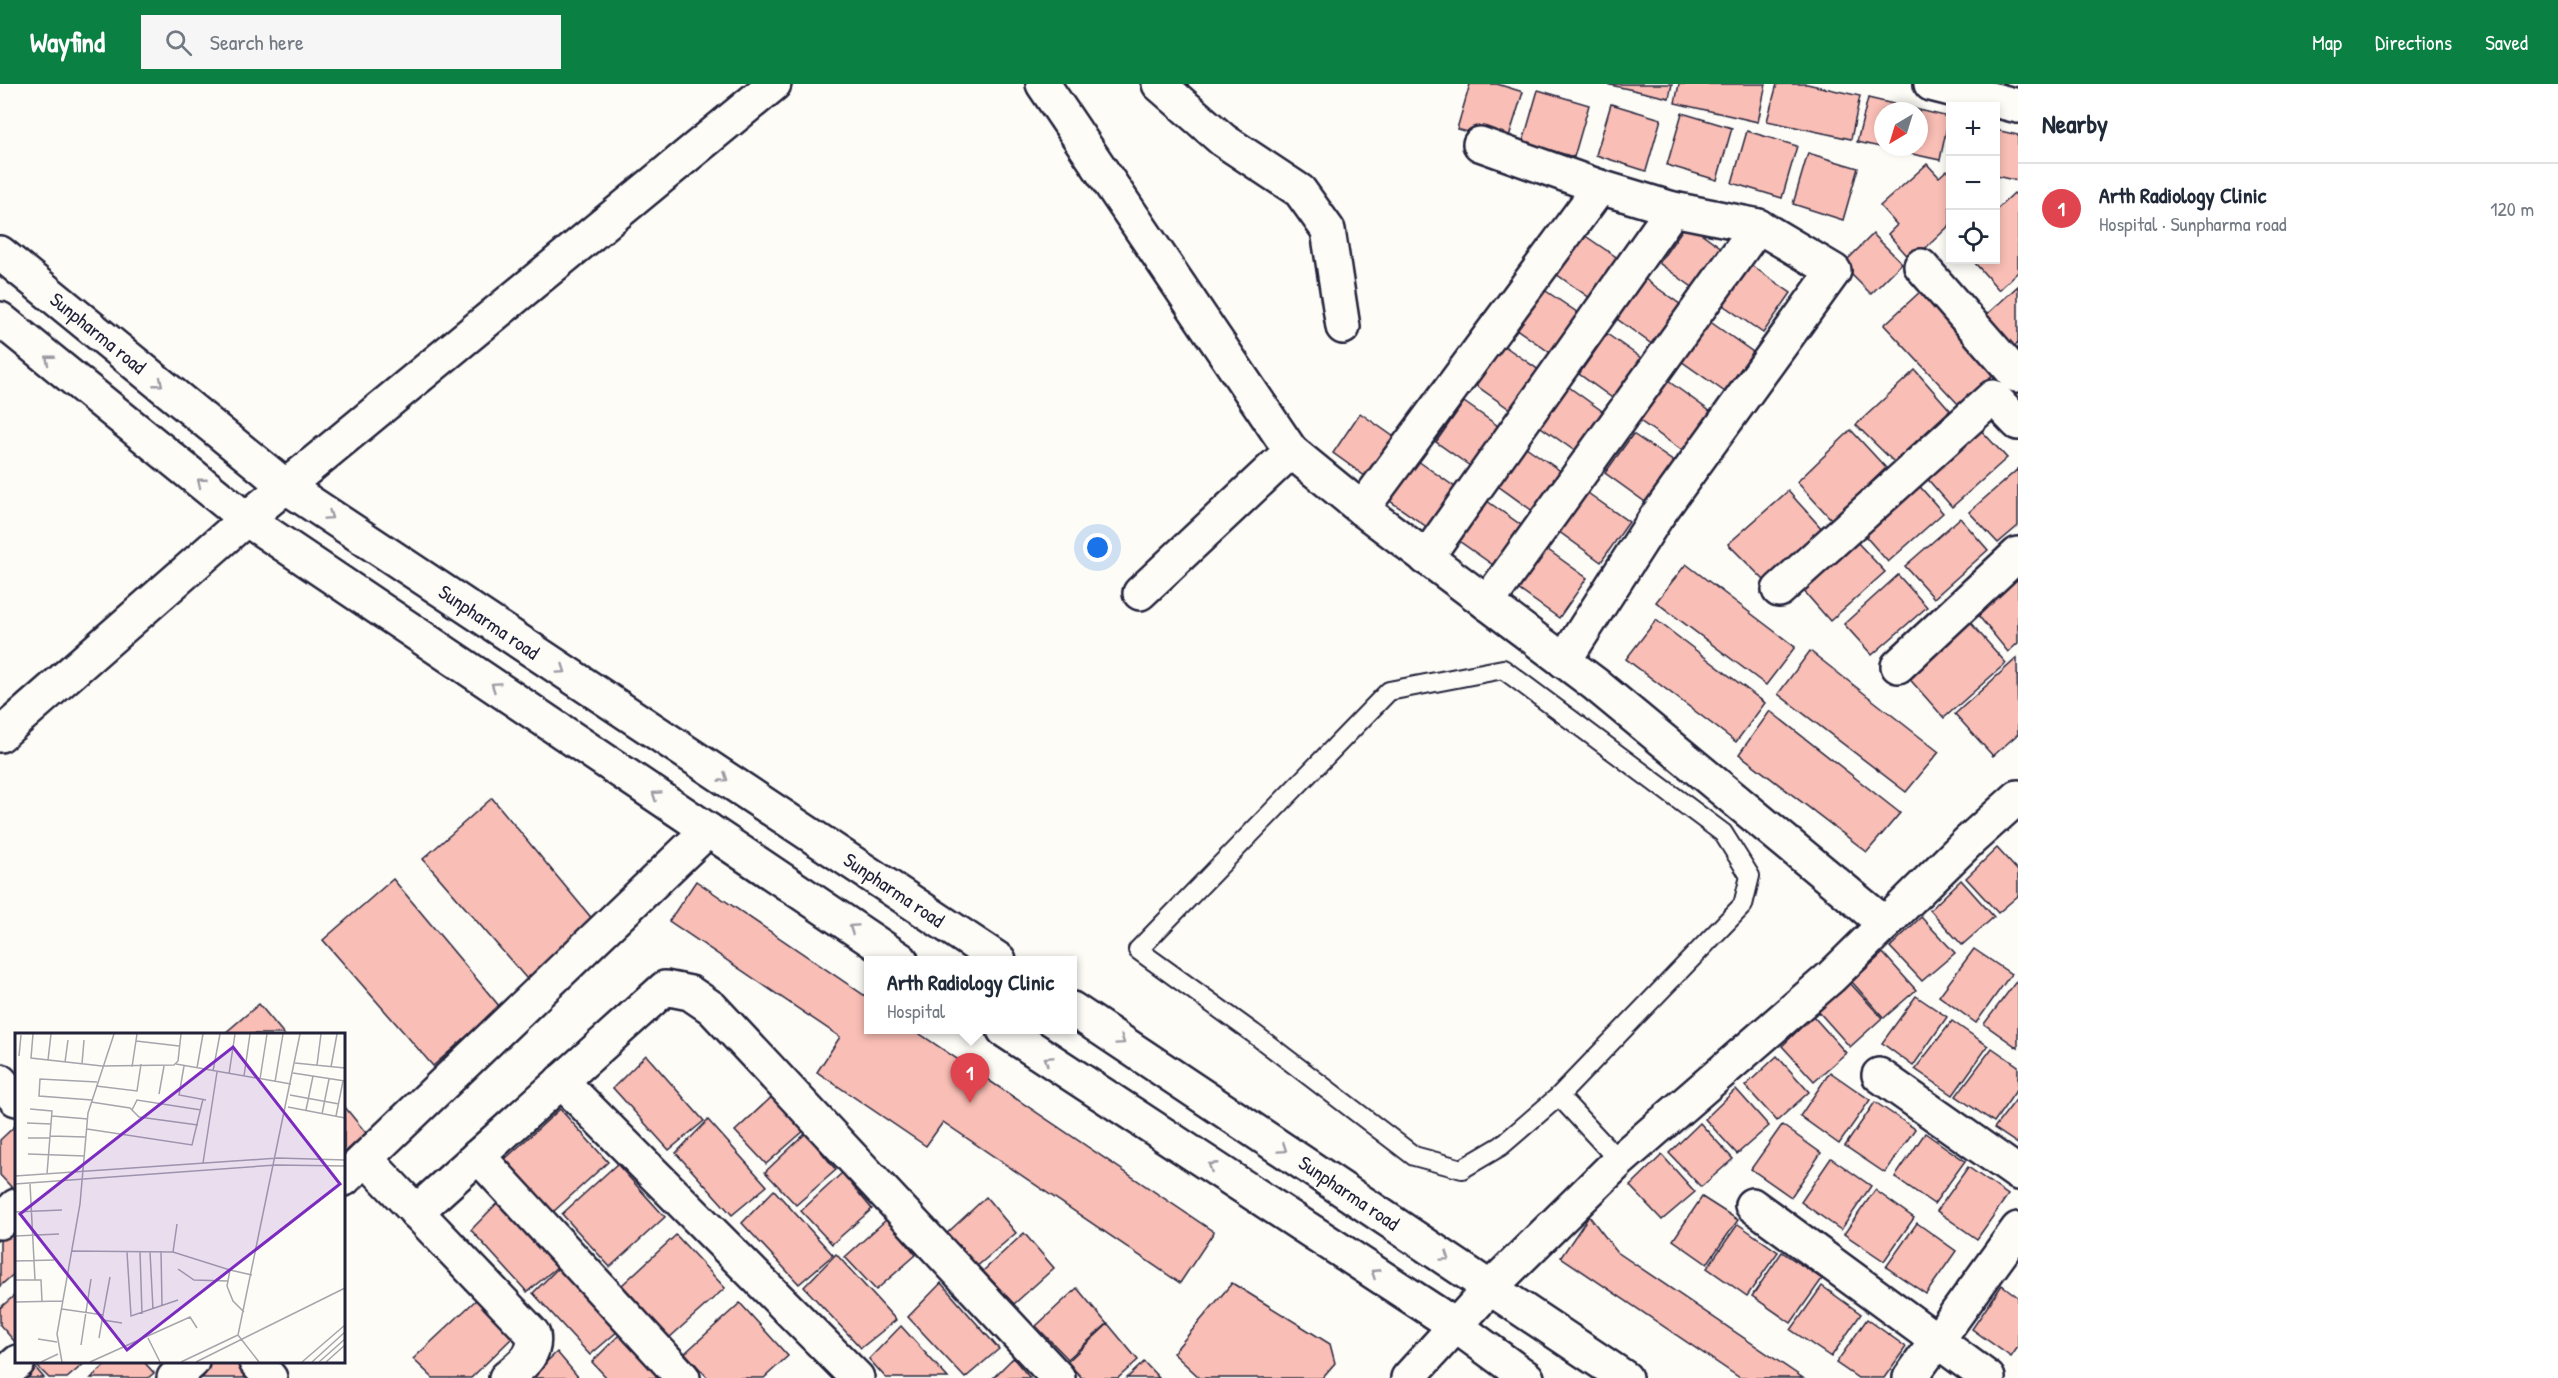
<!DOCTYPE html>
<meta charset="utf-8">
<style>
:root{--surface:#fff;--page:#f6f6f7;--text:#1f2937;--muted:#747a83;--line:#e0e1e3;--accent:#0b8043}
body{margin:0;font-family:"Patrick Hand",sans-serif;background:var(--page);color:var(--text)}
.controls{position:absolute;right:18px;top:18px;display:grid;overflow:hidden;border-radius:0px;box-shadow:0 3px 9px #0003}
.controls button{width:54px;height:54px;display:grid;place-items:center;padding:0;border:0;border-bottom:2px solid var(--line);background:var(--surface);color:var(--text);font:30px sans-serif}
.compass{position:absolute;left:1874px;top:18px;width:54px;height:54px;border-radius:50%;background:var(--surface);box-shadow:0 3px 9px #0003;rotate:218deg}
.you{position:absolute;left:1098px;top:464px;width:21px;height:21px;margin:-15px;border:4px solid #fff;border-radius:50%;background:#1a73e8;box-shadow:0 0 0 9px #1a73e833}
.badge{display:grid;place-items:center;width:39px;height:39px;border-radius:50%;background:var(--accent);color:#fff;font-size:20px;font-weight:700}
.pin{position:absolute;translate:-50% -50px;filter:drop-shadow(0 2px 3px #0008)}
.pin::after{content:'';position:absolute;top:32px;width:21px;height:18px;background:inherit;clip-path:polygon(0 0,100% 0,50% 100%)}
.popup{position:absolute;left:864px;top:872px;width:213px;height:78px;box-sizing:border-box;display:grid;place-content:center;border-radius:0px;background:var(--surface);filter:drop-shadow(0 2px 4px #0005);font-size:20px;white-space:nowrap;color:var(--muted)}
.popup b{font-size:22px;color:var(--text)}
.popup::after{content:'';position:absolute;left:50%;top:100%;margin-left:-12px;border:12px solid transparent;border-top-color:var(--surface)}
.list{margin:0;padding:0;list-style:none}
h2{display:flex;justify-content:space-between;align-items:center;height:78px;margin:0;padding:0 24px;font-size:26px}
h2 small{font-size:20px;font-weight:400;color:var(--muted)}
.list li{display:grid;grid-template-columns:39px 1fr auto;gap:18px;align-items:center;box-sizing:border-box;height:90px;padding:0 24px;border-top:2px solid var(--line)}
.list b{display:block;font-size:22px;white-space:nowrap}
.list p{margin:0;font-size:20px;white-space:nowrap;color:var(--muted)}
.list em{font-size:20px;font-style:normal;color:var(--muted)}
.icon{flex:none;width:33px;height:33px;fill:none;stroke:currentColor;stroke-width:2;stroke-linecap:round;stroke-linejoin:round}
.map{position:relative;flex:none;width:2018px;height:1294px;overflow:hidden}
header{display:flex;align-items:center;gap:36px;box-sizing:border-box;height:84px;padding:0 30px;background:var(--accent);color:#fff}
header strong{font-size:28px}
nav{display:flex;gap:33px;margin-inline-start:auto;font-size:21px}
.search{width:420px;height:54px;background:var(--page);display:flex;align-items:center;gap:15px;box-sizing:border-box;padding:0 21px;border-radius:0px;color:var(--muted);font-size:22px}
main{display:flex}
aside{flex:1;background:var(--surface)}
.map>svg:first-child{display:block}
.building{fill:#f9beb5;stroke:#22223b;stroke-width:1.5;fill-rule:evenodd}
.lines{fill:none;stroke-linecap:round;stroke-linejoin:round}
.lane-casing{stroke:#22223b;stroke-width:22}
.street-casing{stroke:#22223b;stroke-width:38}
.secondary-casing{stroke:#22223b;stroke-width:38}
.lane{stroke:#fdfcf7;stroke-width:18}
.street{stroke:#fdfcf7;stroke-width:33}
.secondary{stroke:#fdfcf7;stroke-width:33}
.oneway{stroke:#9a9aa2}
.labels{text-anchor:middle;stroke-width:4.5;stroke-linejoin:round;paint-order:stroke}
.street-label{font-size:20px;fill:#22223b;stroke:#fdfcf7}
.inset-road{fill:none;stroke:#a5a5ac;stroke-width:1.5}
.view{fill:#7b2cbf;fill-opacity:0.15;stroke:#7b2cbf;stroke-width:3}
.inset-edge{fill:none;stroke:#22223b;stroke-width:3}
</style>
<header>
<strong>Wayfind</strong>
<div class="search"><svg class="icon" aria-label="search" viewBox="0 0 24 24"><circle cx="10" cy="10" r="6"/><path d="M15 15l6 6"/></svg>Search here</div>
<nav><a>Map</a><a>Directions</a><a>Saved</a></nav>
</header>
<main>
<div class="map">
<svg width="2018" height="1294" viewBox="0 0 2018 1294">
<rect width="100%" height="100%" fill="#fdfcf7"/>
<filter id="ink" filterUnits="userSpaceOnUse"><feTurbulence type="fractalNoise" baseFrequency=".0167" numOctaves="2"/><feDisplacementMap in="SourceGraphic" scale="12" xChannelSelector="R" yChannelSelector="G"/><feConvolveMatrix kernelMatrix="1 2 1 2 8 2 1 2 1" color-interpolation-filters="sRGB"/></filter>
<g filter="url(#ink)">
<g class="building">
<path d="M 1470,0 L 1497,0 L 1523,8 L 1507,59 L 1457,45 Z"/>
<path d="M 1606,0 L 1672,0 L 1669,14 Z"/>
<path d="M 1679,0 L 1766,0 L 1758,38 L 1675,19 Z"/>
<path d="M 1777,0 L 1807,0 L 1860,12 L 1851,55 L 1767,37 Z"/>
<path d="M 1538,6 L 1589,21 L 1574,73 L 1523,58 Z"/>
<path d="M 1868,14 L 1949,33 L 1940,76 L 1857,58 ZM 1883,27 L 1919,27 L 1919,63 L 1883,63 Z"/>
<path d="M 1611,20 L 1661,35 L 1646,87 L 1596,71 Z"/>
<path d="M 1682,29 L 1732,44 L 1717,96 L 1667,81 Z"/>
<path d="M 1996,46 L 2018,51 L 2018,97 L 1996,92 Z"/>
<path d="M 1747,47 L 1797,62 L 1782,114 L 1732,99 Z"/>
<path d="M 1808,69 L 1858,84 L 1843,136 L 1793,120 Z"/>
<path d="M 1927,80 L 1939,93 L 1947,86 L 1950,90 L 1950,141 L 1912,177 L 1888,150 L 1897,141 L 1880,122 Z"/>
<path d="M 2014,109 L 2018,113 L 2018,188 L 1999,206 L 1975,179 L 1979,176 L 1996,176 L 1996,126 Z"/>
<path d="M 1687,139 L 1730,170 L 1702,210 L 1659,179 Z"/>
<path d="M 1873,150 L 1902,179 L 1871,210 L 1842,181 Z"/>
<path d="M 1584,151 L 1628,181 L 1600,221 L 1556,190 Z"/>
<path d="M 1748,179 L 1791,209 L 1763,249 L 1720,219 Z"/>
<path d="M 1645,195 L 1688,226 L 1660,266 L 1617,235 Z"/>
<path d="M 2018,202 L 2018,259 L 2014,263 L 1986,231 Z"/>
<path d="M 1543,205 L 1587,235 L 1559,275 L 1515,244 Z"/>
<path d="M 1922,206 L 1997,287 L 1959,321 L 1884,241 Z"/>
<path d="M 1709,237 L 1753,268 L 1725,308 L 1681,277 Z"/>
<path d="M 1607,250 L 1651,281 L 1622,321 L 1579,290 Z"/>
<path d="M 1503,261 L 1546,291 L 1518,331 L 1474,300 Z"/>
<path d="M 1915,286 L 1950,326 L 1894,378 L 1856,341 Z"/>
<path d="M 1668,297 L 1711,328 L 1683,367 L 1640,337 Z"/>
<path d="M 1566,301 L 1609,332 L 1582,372 L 1538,341 Z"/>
<path d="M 1464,318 L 1508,349 L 1480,389 L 1436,358 Z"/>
<path d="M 1360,329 L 1404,360 L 1376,400 L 1333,369 Z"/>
<path d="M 1978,343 L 2007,374 L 1952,423 L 1924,391 Z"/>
<path d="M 1851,346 L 1886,384 L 1832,436 L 1797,398 Z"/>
<path d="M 1633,350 L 1677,380 L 1648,420 L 1605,389 Z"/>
<path d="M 1526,363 L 1569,393 L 1541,433 L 1498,402 Z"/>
<path d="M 1418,377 L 1462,408 L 1434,448 L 1390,417 Z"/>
<path d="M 2018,385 L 2018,442 L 1998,459 L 1969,428 Z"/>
<path d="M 1915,397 L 1943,429 L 1888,478 L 1860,446 Z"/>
<path d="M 1585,407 L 1629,438 L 1601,478 L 1558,447 Z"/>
<path d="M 1788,407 L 1823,446 L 1764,496 L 1728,460 Z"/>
<path d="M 1487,417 L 1531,448 L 1503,488 L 1459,457 Z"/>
<path d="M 1960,434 L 1988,466 L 1934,514 L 1905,482 Z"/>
<path d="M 1856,457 L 1885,488 L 1830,537 L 1802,505 Z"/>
<path d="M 1544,463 L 1587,494 L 1559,534 L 1515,503 Z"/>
<path d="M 1686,480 L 1795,563 L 1766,601 L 1656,518 Z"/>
<path d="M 2018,482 L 2018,559 L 2008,568 L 1973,525 Z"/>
<path d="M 1898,491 L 1927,523 L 1872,571 L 1844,540 Z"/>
<path d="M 1656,536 L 1765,619 L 1736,658 L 1626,575 Z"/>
<path d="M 1968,536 L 2006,579 L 1944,634 L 1906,591 Z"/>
<path d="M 1810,567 L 1939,668 L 1906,708 L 1778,610 Z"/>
<path d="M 2017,574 L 2018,650 L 1993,672 L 1955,630 Z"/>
<path d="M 1770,627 L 1900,729 L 1867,768 L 1739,670 Z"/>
<path d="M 492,714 L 599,843 L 533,902 L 423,775 Z"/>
<path d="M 1997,764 L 2018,787 L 2018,812 L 1998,829 L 1966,794 Z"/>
<path d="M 393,795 L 500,923 L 433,982 L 323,856 Z"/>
<path d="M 1961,796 L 1994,833 L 1962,861 L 1930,826 Z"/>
<path d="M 696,797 L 868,914 L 868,946 L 914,946 L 1214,1148 L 1180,1199 L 943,1038 L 926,1062 L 817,988 L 840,953 L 669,837 Z"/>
<path d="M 1921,833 L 1955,869 L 1922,897 L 1890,863 Z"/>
<path d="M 1974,865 L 2011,890 L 1976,939 L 1939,912 Z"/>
<path d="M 1883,869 L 1916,906 L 1884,934 L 1852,898 Z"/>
<path d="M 2018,895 L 2018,964 L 1984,940 Z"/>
<path d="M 1849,898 L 1882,934 L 1850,963 L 1818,927 Z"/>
<path d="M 1916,912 L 1947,933 L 1913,982 L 1882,959 Z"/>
<path d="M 259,920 L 284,950 L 224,950 Z"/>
<path d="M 1813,932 L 1846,969 L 1814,997 L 1782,962 Z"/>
<path d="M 1952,937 L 1988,962 L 1953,1011 L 1915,985 Z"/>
<path d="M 1992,964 L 2018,982 L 2018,1004 L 1994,1038 L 1956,1012 Z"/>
<path d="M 646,971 L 704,1037 L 669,1066 L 613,1004 Z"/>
<path d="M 1777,972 L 1809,1008 L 1777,1037 L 1745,1002 Z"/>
<path d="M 1830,988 L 1870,1016 L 1839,1060 L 1800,1032 Z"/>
<path d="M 1736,1005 L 1769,1042 L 1737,1070 L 1705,1035 Z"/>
<path d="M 776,1009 L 806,1045 L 766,1080 L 735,1047 Z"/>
<path d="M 2018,1013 L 2018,1060 L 1994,1044 Z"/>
<path d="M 1875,1018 L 1915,1045 L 1885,1089 L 1845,1062 Z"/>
<path d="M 344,1022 L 366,1049 L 344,1069 Z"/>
<path d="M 560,1025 L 608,1078 L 553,1128 L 505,1075 Z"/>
<path d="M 708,1036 L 767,1102 L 732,1131 L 676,1069 Z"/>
<path d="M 1700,1039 L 1733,1075 L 1701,1103 L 1669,1069 Z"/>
<path d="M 16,1041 L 16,1103 L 14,1106 L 0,1091 L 0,1056 Z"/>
<path d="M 1782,1041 L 1821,1069 L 1791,1113 L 1751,1085 Z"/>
<path d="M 806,1049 L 836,1086 L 796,1121 L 765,1088 Z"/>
<path d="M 1925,1049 L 1965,1077 L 1934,1120 L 1895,1093 Z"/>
<path d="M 1662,1071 L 1695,1108 L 1662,1136 L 1630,1102 Z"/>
<path d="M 1831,1074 L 1871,1102 L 1841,1146 L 1801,1118 Z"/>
<path d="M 617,1080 L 665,1133 L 610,1183 L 562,1130 Z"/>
<path d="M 1968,1083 L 2008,1111 L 1977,1155 L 1937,1127 Z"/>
<path d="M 842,1089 L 872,1125 L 832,1160 L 801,1127 Z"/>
<path d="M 774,1106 L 833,1171 L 799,1200 L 742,1139 Z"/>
<path d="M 1875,1106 L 1914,1134 L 1884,1177 L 1844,1150 Z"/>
<path d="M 503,1113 L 562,1179 L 527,1208 L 471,1146 Z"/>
<path d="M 986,1113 L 1016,1149 L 975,1184 L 945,1151 Z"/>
<path d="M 1702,1113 L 1738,1136 L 1707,1180 L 1673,1156 Z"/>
<path d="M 1589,1132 L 1617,1168 L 1803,1294 L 1740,1294 L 1561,1173 Z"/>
<path d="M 887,1135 L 916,1171 L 876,1206 L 845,1173 Z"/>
<path d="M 16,1137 L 16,1188 L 0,1202 L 0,1152 Z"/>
<path d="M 1917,1139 L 1956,1167 L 1926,1210 L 1886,1183 Z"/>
<path d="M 1738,1140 L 1778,1168 L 1747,1212 L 1707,1184 Z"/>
<path d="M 1024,1149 L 1054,1184 L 1014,1220 L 983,1187 Z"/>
<path d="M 676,1151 L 725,1204 L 669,1254 L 622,1201 Z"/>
<path d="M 1782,1168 L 1822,1195 L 1791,1239 L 1752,1212 Z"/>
<path d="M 836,1170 L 896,1236 L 861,1264 L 804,1203 Z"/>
<path d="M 566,1176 L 625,1241 L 590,1271 L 533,1209 Z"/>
<path d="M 941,1199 L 999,1265 L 965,1294 L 908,1233 Z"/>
<path d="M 1232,1199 L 1330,1260 L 1335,1279 L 1322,1294 L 1200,1294 L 1173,1269 Z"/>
<path d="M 2002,1201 L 2018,1213 L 2018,1263 L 2011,1273 L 1972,1245 Z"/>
<path d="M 1822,1202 L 1861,1230 L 1831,1273 L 1791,1246 Z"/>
<path d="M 1077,1204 L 1107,1240 L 1068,1275 L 1036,1242 Z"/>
<path d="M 16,1210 L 16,1259 L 0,1241 L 0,1224 Z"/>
<path d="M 478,1214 L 512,1254 L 471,1294 L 433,1294 L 413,1275 Z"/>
<path d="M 740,1219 L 788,1272 L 764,1294 L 708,1294 L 685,1269 Z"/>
<path d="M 1867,1235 L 1906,1263 L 1884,1294 L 1858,1294 L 1836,1279 Z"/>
<path d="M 1108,1240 L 1138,1276 L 1118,1294 L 1082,1294 L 1067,1278 Z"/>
<path d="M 901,1242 L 948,1294 L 886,1294 L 869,1275 Z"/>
<path d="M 625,1245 L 669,1294 L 607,1294 L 592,1278 Z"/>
<path d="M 557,1268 L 579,1294 L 529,1294 Z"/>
<path d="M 1013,1274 L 1030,1294 L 993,1294 Z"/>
<path d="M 33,1278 L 86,1278 L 67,1294 L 49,1294 Z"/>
<path d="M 109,1278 L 144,1278 L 154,1289 L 148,1294 L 91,1294 Z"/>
<path d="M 205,1278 L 243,1278 L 256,1294 L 187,1294 Z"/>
<path d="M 1144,1278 L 1159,1294 L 1127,1294 Z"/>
<path d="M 34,1282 L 44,1294 L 20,1294 Z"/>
</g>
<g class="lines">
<defs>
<g id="lane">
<path d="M 1503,585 L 1723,749 L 1750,792 L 1743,821 L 1559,1012 L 1501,1062 L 1462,1085 L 1414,1072 L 1253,949 L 1138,866 L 1389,607 Z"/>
<path d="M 1559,1012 L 1619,1077"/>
</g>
<g id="street">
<path d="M 1043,0 L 1291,367 L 1362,425 L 1595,600 L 1885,840"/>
<path d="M 1159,0 L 1223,56 L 1300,107 L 1328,146 L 1343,243"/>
<path d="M 1931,0 L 2018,22"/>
<path d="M 1480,60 L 1600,103 L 1673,125 L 1758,142 L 1834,187 L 1657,432 L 1564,577"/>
<path d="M 1921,182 L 2016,291"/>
<path d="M 1362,425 L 1600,103"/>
<path d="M 1426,474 L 1673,125"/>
<path d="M 1779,506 L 1993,313 L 2018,339"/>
<path d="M 1140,509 L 1291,367"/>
<path d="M 1487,519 L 1758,142"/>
<path d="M 1898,582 L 2018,470"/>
<path d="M 0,651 L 246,435 L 774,0"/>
<path d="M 1879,991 L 2018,1089"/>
<path d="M 0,997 L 16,1015"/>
<path d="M 561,997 L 857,1294"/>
<path d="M 478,1072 L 683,1294"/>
<path d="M 366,1075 L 533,1250 C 537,1272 521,1281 506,1294"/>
<path d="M 344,1095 L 708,746"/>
<path d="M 1752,1121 L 1988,1294"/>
<path d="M 416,1128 L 665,904 L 690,909 L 712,924 L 1058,1294"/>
<path d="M 0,1138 L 16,1122"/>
<path d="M 256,1278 L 270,1294"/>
<path d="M 0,1294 L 18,1278"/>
<path d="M 174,1294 L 192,1278"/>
<path d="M 1910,1294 L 2018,1145"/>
</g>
<g id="secondary">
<path d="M 0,169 L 285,402 L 999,876"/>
<path d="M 0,235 L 246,435 L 901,876"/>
<path d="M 1072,925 L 1625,1294"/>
<path d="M 1004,946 L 1456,1242 L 1527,1294"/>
<path d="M 1408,1294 L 1491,1203 L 1619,1077 L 1831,893 L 1968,758 L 2018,713"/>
</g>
</defs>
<use href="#lane" class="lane-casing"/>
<use href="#street" class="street-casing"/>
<use href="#secondary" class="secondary-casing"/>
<use href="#lane" class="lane"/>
<use href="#street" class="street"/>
<use href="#secondary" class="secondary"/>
</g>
<defs><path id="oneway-chevron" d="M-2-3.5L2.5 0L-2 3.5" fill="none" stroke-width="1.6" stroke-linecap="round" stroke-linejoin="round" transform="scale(1.5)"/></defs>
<g class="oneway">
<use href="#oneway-chevron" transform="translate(49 275) rotate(-141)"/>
<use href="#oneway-chevron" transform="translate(159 299) rotate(39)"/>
<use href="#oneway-chevron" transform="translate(201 398) rotate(-141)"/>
<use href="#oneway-chevron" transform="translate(329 432) rotate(34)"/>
<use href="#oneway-chevron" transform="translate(562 586) rotate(34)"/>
<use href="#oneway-chevron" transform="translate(495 602) rotate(-146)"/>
<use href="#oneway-chevron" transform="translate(724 694) rotate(34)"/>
<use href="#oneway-chevron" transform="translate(656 711) rotate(-146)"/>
<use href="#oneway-chevron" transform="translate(853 844) rotate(-146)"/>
<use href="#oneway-chevron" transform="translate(1121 957) rotate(34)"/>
<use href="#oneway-chevron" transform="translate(1048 976) rotate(-146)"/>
<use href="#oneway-chevron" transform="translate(1283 1065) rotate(34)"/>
<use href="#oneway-chevron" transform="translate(1212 1082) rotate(-147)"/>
<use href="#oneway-chevron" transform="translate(1446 1173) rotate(34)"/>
<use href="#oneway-chevron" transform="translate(1375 1189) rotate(-147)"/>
</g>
</g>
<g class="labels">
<g class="street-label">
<text transform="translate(98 249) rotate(39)" y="7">Sunpharma road</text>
<text transform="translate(489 538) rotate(34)" y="7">Sunpharma road</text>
<text transform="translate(894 806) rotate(34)" y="7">Sunpharma road</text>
<text transform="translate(1349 1109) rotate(34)" y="7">Sunpharma road</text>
</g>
</g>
<g transform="translate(15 949)">
<rect width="330" height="330" fill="#fdfcf7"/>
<path class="inset-road" d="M 18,1 L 16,25 L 87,33M 121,8 L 164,13M 4,23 L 6,2M 33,27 L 36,1M 50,29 L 53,7M 280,30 L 330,35M 67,31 L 69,7M 161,31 L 276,51M 302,32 L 306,1M 87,33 L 159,32 L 163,28 L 166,1M 169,33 L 164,62 L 191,67M 117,34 L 122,1M 316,34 L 322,1M 182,35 L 188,1M 198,38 L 205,1M 278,40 L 330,48M 214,41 L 220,1M 229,43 L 235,1M 245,46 L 252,1M 260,49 L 268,1M 81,53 L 122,58 L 126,31M 144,61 L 149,33M 275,62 L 324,71M 77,67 L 24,63 L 25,46 L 82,49M 76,69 L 115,75 L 124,84 L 183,92M 273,74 L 330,85M 15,76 L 37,78 L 32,141M 117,77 L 122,67 L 186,77M 291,77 L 298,43M 307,81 L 314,46M 37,83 L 73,86M 321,83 L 328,48M 12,90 L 36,91M 72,96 L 177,112 L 188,66M 35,103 L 71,104M 13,105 L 35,105M 13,121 L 70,123M 188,130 L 202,39M 0,143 L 263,125 L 330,127M 0,151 L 261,132 L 330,133M 15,151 L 20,247M 0,179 L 47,177M 0,203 L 44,201M 56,218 L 158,219 L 215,237 L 212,253 L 218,268 L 229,279M 146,218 L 147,272M 112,219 L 116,283 L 163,267M 125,219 L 127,281M 135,219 L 138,276M 158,219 L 162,191M 0,228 L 39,227M 163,236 L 179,247 L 213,248M 215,237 L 237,242M 0,247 L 26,247 L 27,269M 0,269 L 48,268M 47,276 L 88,282 L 95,244M 88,287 L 107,290M 223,302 L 285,1M 223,302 L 244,329M 84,305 L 88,282M 133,305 L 145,329M 23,306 L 42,309M 66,312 L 76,246M 26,329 L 43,321M 47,329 L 42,301 L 65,171 L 73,80 L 99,1M 75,329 L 175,284 L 182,295M 166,329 L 223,302M 181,329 L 330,255M 287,329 L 330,292M 297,329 L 330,299M 304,329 L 330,306M 311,329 L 330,312"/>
<path class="view" d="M 218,14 L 325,151 L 112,317 L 5,181 Z"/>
<rect width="330" height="330" class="inset-edge"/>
</g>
</svg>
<div class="controls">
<button>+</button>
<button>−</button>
<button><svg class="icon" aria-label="locate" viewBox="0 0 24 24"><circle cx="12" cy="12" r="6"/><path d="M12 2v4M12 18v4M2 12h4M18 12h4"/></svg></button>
</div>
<svg class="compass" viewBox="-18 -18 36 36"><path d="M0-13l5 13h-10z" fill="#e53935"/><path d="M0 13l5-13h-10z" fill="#747a83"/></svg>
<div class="you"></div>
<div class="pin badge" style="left:970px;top:1019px;background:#e0444e">1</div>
<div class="popup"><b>Arth Radiology Clinic</b>Hospital</div>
</div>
<aside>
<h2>Nearby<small></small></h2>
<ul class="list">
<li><span class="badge" style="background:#e0444e">1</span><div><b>Arth Radiology Clinic</b><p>Hospital · Sunpharma road</p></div><em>120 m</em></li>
</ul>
</aside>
</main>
